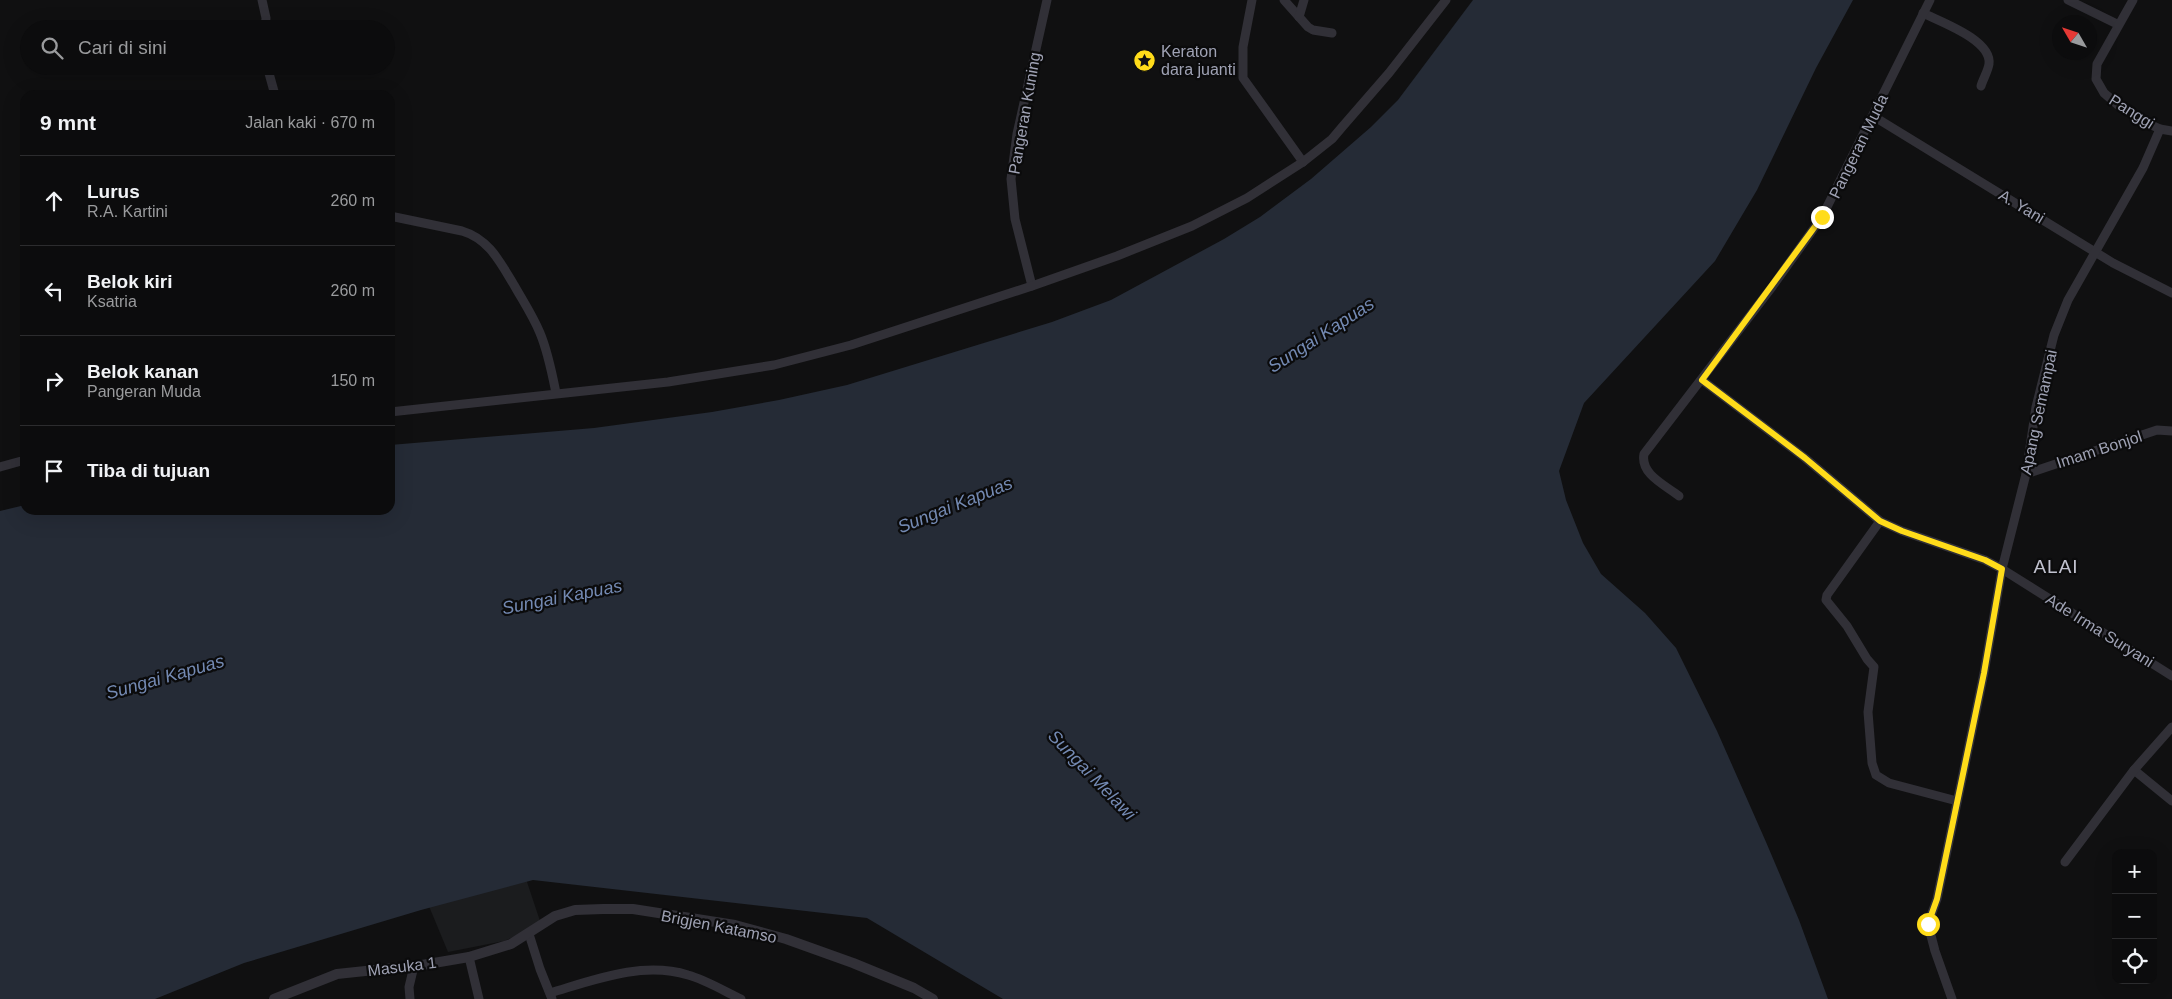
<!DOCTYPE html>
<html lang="id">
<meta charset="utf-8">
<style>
:root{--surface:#0c0c0d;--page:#1a1a1b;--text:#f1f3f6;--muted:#9a9b9d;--line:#2c2c2e}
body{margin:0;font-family:Helvetica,sans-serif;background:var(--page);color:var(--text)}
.controls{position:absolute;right:15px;bottom:15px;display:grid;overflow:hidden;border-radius:10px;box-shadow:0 5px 20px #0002}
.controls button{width:45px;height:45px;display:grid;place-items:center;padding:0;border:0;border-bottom:1px solid var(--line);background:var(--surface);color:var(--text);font:25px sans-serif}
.compass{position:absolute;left:2052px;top:15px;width:45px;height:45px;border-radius:50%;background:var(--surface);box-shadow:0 5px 20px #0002;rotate:309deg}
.stop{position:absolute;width:15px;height:15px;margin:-11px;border:4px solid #ffdc1a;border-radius:50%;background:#fff}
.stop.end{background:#ffdc1a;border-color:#fff;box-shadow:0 1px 5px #0008}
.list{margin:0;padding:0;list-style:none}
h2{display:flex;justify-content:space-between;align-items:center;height:65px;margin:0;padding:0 20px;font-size:21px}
h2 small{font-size:16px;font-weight:400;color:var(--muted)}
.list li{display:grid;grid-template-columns:32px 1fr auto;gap:15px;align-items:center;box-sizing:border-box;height:90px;padding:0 20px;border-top:1px solid var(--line)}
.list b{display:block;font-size:19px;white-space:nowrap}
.list p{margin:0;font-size:16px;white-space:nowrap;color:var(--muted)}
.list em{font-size:16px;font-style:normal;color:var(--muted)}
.icon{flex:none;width:28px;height:28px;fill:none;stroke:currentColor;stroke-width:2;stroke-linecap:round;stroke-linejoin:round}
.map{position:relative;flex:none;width:2172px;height:999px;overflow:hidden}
.search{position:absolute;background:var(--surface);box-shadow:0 5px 20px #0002;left:20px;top:20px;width:375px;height:55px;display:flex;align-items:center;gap:12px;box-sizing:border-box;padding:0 18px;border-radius:28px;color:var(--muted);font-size:19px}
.panel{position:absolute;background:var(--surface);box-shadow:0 5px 20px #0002;left:20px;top:90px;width:375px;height:425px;border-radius:15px}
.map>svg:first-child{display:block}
.built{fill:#1b1c1e}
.water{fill:#252b36}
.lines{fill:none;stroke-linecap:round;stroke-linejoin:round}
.minor{stroke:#313037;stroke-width:9}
.tertiary{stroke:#313037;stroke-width:10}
.route{stroke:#ffdc1a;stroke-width:6}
.labels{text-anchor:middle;stroke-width:4.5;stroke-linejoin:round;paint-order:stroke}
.poi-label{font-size:16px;fill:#9fa2b4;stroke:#0b0b0c;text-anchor:start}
.street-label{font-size:16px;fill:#9fa2b4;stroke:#0b0b0c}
.water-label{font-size:18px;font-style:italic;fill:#7389b2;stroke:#0b0b0c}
.quarter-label{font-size:19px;letter-spacing:1px;fill:#c1c2cf;stroke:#0b0b0c}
</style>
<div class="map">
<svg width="2172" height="999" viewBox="0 0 2172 999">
<rect width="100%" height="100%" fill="#101011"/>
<path class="built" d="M 507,822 L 540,921 L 523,933 L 504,941 L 448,952 L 409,858 Z"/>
<path class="water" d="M 1473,0 L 1853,0 L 1816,68 L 1757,190 L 1715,261 L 1584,403 L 1559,471 L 1566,500 L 1583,543 L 1601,574 L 1645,613 L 1676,648 L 1717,731 L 1766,842 L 1799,920 L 1828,999 L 1003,999 L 867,918 L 533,880 L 421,910 L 244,963 L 155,999 L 0,999 L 0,511 L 25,505 L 25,510 L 390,510 L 390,445 L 594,428 L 712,412 L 779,400 L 847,385 L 1052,322 L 1111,300 L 1224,239 L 1260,217 L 1311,179 L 1371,127 L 1398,100 Z"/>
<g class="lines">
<g class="minor">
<path d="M 262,0 L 266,18 L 265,29"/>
<path d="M 1252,0 L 1243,47 L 1243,78 L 1303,162"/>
<path d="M 1284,0 L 1308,27 L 1313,30 L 1332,33"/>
<path d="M 2068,0 L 2117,24"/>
<path d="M 2133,0 L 2097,64 L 2096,79 L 2104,93 L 2118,105 L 2147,123 L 2160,129 L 2172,131"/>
<path d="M 1923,13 C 1941,22 1992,40 1989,64 C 1988,71 1983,79 1981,86"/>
<path d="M 1299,17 L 1304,0"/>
<path d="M 267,66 L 275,95"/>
<path d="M 1873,116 L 2113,263 L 2172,293"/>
<path d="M 390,216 L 462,231 C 489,239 500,262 514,285 C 523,301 533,316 540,333 C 548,352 552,373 556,393"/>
<path d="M 1032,286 L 1015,219 L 1011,179 L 1017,134 L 1047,0"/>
<path d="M 1702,380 L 1805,458 L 1880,521 L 1902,531 L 1985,560 L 2002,569 L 2172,676"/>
<path d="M 390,412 L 668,382 L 774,365 L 851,345 L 1032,286 L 1117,256 L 1192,226 L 1247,198 L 1303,162 L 1332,139 L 1343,126 L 1389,73 L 1446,0"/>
<path d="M 0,467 L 25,460"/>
<path d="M 2026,474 L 2157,430 L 2172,431"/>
<path d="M 1679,496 C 1665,485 1640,474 1644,454 L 1772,287 L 1822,217 L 1930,0"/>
<path d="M 1880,521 L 1827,595 L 1826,600 L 1847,626 L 1867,659 L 1874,667 L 1868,712 L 1872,763 L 1876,775 L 1889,783 L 1957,801"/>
<path d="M 2134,770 L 2172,801"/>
<path d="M 2065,862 L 2134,770 L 2172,727"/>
<path d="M 529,934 L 540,969 L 552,999"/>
<path d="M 469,957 L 479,999"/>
<path d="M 550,993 C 594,980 642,961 688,975 C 706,980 724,991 741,999"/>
<path d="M 410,999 L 409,987 L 414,966"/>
<path d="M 1952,999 L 1935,951 L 1928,924 L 1937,899 L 1984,673 L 2002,569 L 2026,474 L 2036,407 L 2054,335 L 2068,300 L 2143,168 L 2160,129"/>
</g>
<path class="tertiary" d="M 274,999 L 337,974 L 422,965 L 469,957 L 511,944 L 555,916 L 575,910 L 603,909 L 633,909 L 735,925 L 786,939 L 853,963 L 914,988 L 933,999"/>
</g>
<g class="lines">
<path class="route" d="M 1822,217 L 1702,380 L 1805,458 L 1880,521 L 1902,531 L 1985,560 L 2002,569 L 1984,673 L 1937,899 L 1928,924"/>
</g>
<defs>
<symbol id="sight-disc" viewBox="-11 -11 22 22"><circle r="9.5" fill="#ffdc1a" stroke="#0b0b0c"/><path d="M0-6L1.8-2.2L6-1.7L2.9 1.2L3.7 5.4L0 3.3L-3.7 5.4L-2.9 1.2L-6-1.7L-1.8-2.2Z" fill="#111"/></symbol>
</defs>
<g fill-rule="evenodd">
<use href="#sight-disc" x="1132" y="48" width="25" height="25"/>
</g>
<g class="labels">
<g class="poi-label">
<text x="1161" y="57">Keraton<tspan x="1161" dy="18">dara juanti</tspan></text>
</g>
<g class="street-label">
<text transform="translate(2132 111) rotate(32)" y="6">Panggi</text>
<text transform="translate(1024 113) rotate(-80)" y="6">Pangeran Kuning</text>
<text transform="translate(1858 146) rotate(-64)" y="6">Pangeran Muda</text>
<text transform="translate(2022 206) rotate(31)" y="6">A. Yani</text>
<text transform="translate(2038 412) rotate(-78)" y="6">Apang Semampai</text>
<text transform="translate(2099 449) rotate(-18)" y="6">Imam Bonjol</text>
<text transform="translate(2100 630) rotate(32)" y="6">Ade Irma Suryani</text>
<text transform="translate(719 926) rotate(11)" y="6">Brigjen Katamso</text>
<text transform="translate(402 966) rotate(-7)" y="6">Masuka 1</text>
</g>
<g class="water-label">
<text transform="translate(1321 335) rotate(-33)" y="6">Sungai Kapuas</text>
<text transform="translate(955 505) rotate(-22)" y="6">Sungai Kapuas</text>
<text transform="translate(562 597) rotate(-11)" y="6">Sungai Kapuas</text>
<text transform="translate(165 677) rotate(-16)" y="6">Sungai Kapuas</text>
<text transform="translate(1092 775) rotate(46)" y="6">Sungai Melawi</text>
</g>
<g class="quarter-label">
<text x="2056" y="573">ALAI</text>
</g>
</g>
</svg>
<div class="controls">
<button>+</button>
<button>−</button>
<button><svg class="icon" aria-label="locate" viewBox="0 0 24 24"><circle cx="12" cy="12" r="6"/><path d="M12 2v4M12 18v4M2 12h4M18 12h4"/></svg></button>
</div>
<svg class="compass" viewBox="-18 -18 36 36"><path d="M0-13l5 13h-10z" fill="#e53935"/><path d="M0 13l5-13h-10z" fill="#9a9b9d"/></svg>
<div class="stop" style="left:1928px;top:924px"></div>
<div class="stop end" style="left:1822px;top:217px"></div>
<div class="search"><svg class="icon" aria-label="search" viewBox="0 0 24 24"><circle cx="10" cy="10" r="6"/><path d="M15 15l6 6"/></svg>Cari di sini</div>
<section class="panel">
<h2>9 mnt<small>Jalan kaki · 670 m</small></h2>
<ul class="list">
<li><svg class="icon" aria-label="ahead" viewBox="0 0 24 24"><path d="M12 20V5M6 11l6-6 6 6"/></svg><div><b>Lurus</b><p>R.A. Kartini</p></div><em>260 m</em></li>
<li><svg class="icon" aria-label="left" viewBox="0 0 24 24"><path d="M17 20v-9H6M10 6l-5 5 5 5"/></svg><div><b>Belok kiri</b><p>Ksatria</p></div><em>260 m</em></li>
<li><svg class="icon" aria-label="right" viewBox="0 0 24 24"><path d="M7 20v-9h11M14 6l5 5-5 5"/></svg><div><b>Belok kanan</b><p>Pangeran Muda</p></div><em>150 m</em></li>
<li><svg class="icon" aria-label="arrive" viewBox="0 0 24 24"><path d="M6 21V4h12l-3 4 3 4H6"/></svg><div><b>Tiba di tujuan</b></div></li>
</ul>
</section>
</div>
